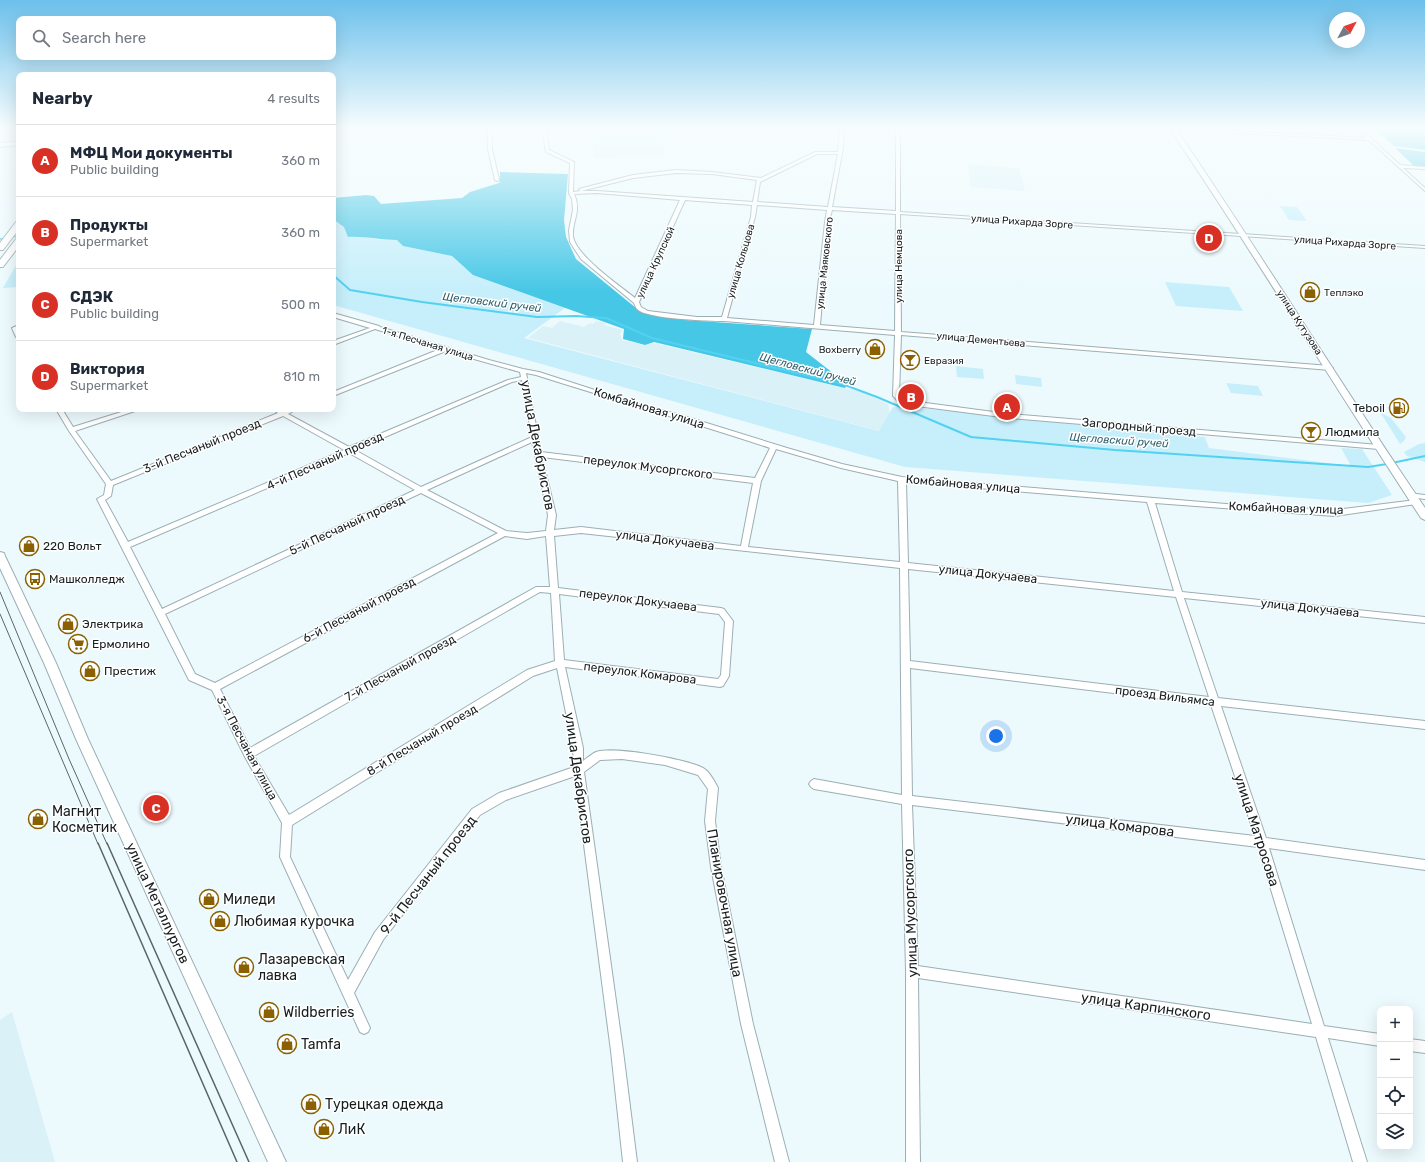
<!DOCTYPE html>
<meta charset="utf-8">
<style>
:root{--surface:#fff;--page:#f6f6f7;--text:#1f2937;--muted:#747a83;--line:#e0e1e3;--accent:#d93025}
body{margin:0;font-family:Rubik,sans-serif;background:var(--page);color:var(--text)}
.controls{position:absolute;right:12px;bottom:12px;display:grid;overflow:hidden;border-radius:8px;box-shadow:0 4px 16px #0002}
.controls button{width:36px;height:36px;display:grid;place-items:center;padding:0;border:0;border-bottom:1px solid var(--line);background:var(--surface);color:var(--text);font:20px sans-serif}
.compass{position:absolute;left:1329px;top:12px;width:36px;height:36px;border-radius:50%;background:var(--surface);box-shadow:0 4px 16px #0002;rotate:49deg}
.you{position:absolute;left:996px;top:736px;width:14px;height:14px;margin:-10px;border:3px solid #fff;border-radius:50%;background:#1a73e8;box-shadow:0 0 0 6px #1a73e833}
.badge{display:grid;place-items:center;width:26px;height:26px;border-radius:50%;background:var(--accent);color:#fff;font-size:13px;font-weight:700}
.pin{position:absolute;translate:-50% -50%;border:2px solid #fff;box-shadow:0 1px 4px #0006}
.list{margin:0;padding:0;list-style:none}
h2{display:flex;justify-content:space-between;align-items:center;height:52px;margin:0;padding:0 16px;font-size:17px}
h2 small{font-size:13px;font-weight:400;color:var(--muted)}
.list li{display:grid;grid-template-columns:26px 1fr auto;gap:12px;align-items:center;box-sizing:border-box;height:72px;padding:0 16px;border-top:1px solid var(--line)}
.list b{display:block;font-size:15px;white-space:nowrap}
.list p{margin:0;font-size:13px;white-space:nowrap;color:var(--muted)}
.list em{font-size:13px;font-style:normal;color:var(--muted)}
.icon{flex:none;width:22px;height:22px;fill:none;stroke:currentColor;stroke-width:2;stroke-linecap:round;stroke-linejoin:round}
.map{position:relative;flex:none;width:1425px;height:1162px;overflow:hidden}
.search{position:absolute;background:var(--surface);box-shadow:0 4px 16px #0002;left:16px;top:16px;width:320px;height:44px;display:flex;align-items:center;gap:10px;box-sizing:border-box;padding:0 14px;border-radius:8px;color:var(--muted);font-size:15px}
.panel{position:absolute;background:var(--surface);box-shadow:0 4px 16px #0002;left:16px;top:72px;width:320px;height:340px;border-radius:8px}
.map>svg:first-child{display:block}
.built{fill:#daf1f8}
.green{fill:#c6effb}
.forest{fill:#46c7e6}
.lines{fill:none;stroke-linecap:round;stroke-linejoin:round}
.stream-far1{stroke:#52d1f0;stroke-width:1.5}
.stream{stroke:#52d1f0;stroke-width:2}
.minor-casing{stroke:#9bafb4;stroke-width:2}
.tertiary-casing{stroke:#9bafb4;stroke-width:2}
.secondary-casing{stroke:#9bafb4;stroke-width:2}
.primary-casing{stroke:#9bafb4;stroke-width:2}
.minor{fill:#fff;fill-rule:evenodd}
.tertiary{fill:#fff;fill-rule:evenodd}
.secondary{fill:#fff;fill-rule:evenodd}
.primary{fill:#fff;fill-rule:evenodd}
.tram-far1{stroke:#5b6567;stroke-width:1}
.tram{stroke:#5b6567;stroke-width:1.5}
.labels{text-anchor:middle;stroke-width:3;stroke-linejoin:round;paint-order:stroke}
.far-street-label{font-size:10px;fill:#161e20;stroke:#fff}
.far-poi-label{font-size:10px;fill:#161e20;stroke:#fff;text-anchor:start}
.far-water-label{font-size:11px;font-style:italic;fill:#2c606d;stroke:#fff}
.street-label{font-size:12px;fill:#161e20;stroke:#fff}
.poi-label{font-size:12px;fill:#161e20;stroke:#fff;text-anchor:start}
.near-street-label{font-size:14px;fill:#161e20;stroke:#fff}
.near-poi-label{font-size:14px;fill:#161e20;stroke:#fff;text-anchor:start}
</style>
<div class="map">
<svg width="1425" height="1162" viewBox="0 0 1425 1162">
<rect width="100%" height="100%" fill="#edfafd"/>
<g class="built">
<path d="M 648,129 L 661,130 L 666,155 L 594,158 L 592,130 Z"/>
<path d="M 844,129 L 895,129 L 895,139 L 844,136 Z"/>
<path d="M 968,164 L 1019,168 L 1025,191 L 971,187 Z"/>
<path d="M 560,321 L 584,327 L 590,323 L 593,324 L 596,321 L 606,323 L 604,325 L 623,330 L 620,333 L 622,340 L 644,345 L 654,343 L 862,392 L 888,404 L 890,414 L 889,419 L 880,431 L 528,338 L 543,326 L 552,328 Z"/>
<path d="M 12,1012 L 55,1162 L 0,1162 L 0,1020 Z"/>
</g>
<g class="green">
<path d="M 1280,206 L 1297,207 L 1307,221 L 1289,220 Z"/>
<path d="M 333,219 L 359,236 L 382,240 L 397,240 L 403,246 L 452,256 L 473,275 L 565,308 L 524,338 L 879,431 L 893,407 L 911,407 L 1205,437 L 1209,448 L 1351,466 L 1341,448 L 1362,449 L 1392,495 L 1368,503 L 905,467 L 333,305 Z"/>
<path d="M 18,262 L 19,287 L 3,288 Z"/>
<path d="M 1165,282 L 1229,287 L 1243,311 L 1176,306 Z"/>
<path d="M 956,366 L 983,369 L 984,379 L 957,377 Z"/>
<path d="M 1015,375 L 1041,378 L 1042,387 L 1016,384 Z"/>
<path d="M 1226,383 L 1258,386 L 1263,396 L 1231,393 Z"/>
<path d="M 1380,412 L 1391,418 L 1406,437 L 1404,441 L 1400,444 Z"/>
<path d="M 1425,443 L 1425,462 L 1407,456 L 1404,452 L 1419,444 Z"/>
</g>
<g class="forest">
<path d="M 1374,129 L 1425,129 L 1425,150 L 1394,146 Z"/>
<path d="M 1395,148 L 1425,152 L 1425,167 L 1414,166 Z"/>
<path d="M 500,172 L 568,174 L 564,220 L 566,237 L 576,259 L 636,308 L 653,314 L 685,320 L 812,329 L 806,352 L 847,384 L 845,388 L 654,342 L 645,345 L 623,339 L 624,329 L 473,275 L 452,256 L 403,246 L 397,240 C 380,240 365,236 348,237 L 344,227 L 333,219 L 333,198 L 366,195 L 374,196 L 381,204 L 462,198 L 470,192 L 499,183 L 500,181 Z"/>
</g>
<g class="lines">
<path class="stream-far1" d="M 0,239 L 19,236"/>
<g class="stream">
<path d="M 333,275 L 350,290 L 422,302 L 537,317 L 576,316 L 606,318 L 652,338 L 842,384 L 877,397 L 971,437 L 1115,450 L 1368,467 L 1387,464"/>
<path d="M 1392,463 L 1425,456"/>
</g>
<defs>
<g id="minor">
<path d="M 488,129 L 492,129 L 492,149 L 499,180 L 497,181 L 495,180 L 488,149 Z"/>
<path d="M 542,129 L 546,129 L 549,150 L 574,162 L 573,192 L 581,191 L 579,190 L 579,189 L 633,175 L 676,170 L 712,172 L 761,178 L 815,152 L 838,152 L 840,129 L 844,129 L 843,148 L 832,207 L 896,211 L 896,129 L 900,129 L 900,212 L 1425,246 L 1425,248 L 900,214 L 901,332 L 1330,366 L 1333,368 L 1330,370 L 901,335 L 899,396 L 903,400 L 1009,414 L 1379,445 L 1382,447 L 1379,449 L 1009,418 L 909,405 L 899,402 L 893,396 L 895,335 L 724,321 C 709,321 646,319 637,309 C 636,308 634,303 634,303 L 581,259 L 570,242 L 569,230 L 573,210 L 572,199 L 569,193 L 570,163 L 546,152 ZM 817,154 L 838,154 L 828,207 L 757,202 L 760,182 ZM 676,173 L 712,174 L 757,180 L 753,202 L 597,191 L 581,191 L 633,178 ZM 597,193 L 680,200 L 635,298 C 620,286 575,255 573,236 C 572,220 582,211 574,194 ZM 685,200 L 752,205 L 751,217 L 722,317 L 697,317 L 648,311 L 641,307 L 639,302 ZM 757,205 L 827,210 L 825,222 L 814,325 L 727,318 L 755,217 ZM 832,210 L 896,214 L 895,331 L 820,325 L 829,222 Z"/>
<path d="M 1175,129 L 1199,129 L 1366,138 L 1357,129 L 1361,129 L 1400,165 L 1425,167 L 1425,169 L 1403,168 L 1425,188 L 1425,191 L 1369,140 L 1177,130 Z"/>
<path d="M 333,313 L 379,326 L 380,327 L 489,360 L 523,369 L 539,372 L 629,401 L 684,416 L 787,448 L 842,464 L 902,477 L 1250,506 L 1335,510 L 1416,500 L 1419,500 L 1420,502 L 1416,504 L 1335,516 L 1250,510 L 1155,503 L 1182,592 L 1425,617 L 1425,623 L 1184,598 L 1218,698 L 1425,721 L 1425,729 L 1221,706 L 1266,838 L 1425,860 L 1425,870 L 1269,848 L 1324,1026 L 1380,1034 L 1380,1046 L 1328,1038 L 1367,1162 L 1353,1162 L 1316,1037 L 918,978 L 920,1162 L 906,1162 L 906,971 L 902,804 L 814,789 L 811,787 L 809,784 L 811,781 L 814,779 L 902,795 L 900,568 L 581,533 L 554,536 L 558,588 L 721,608 L 724,609 L 733,621 L 729,676 L 723,686 L 720,687 L 565,667 L 583,748 L 583,761 C 587,758 592,754 596,752 C 614,746 686,759 703,768 C 709,771 715,782 718,788 L 715,821 L 721,867 L 753,1024 L 789,1162 L 775,1162 L 741,1024 L 711,867 L 705,821 L 708,789 L 698,775 L 665,765 L 622,759 L 600,760 L 584,772 L 623,1051 L 637,1162 L 623,1162 L 611,1051 L 575,776 L 506,800 L 480,815 L 383,940 L 354,993 L 370,1028 L 368,1032 L 364,1034 L 360,1032 L 280,857 L 282,823 L 245,757 L 212,690 L 189,680 L 97,499 L 104,495 L 106,484 L 69,431 L 56,409 L 62,409 L 73,427 L 131,409 L 141,409 L 75,431 L 111,481 L 278,413 L 272,409 L 280,409 L 283,411 L 288,409 L 297,409 L 288,414 L 349,447 L 508,380 L 521,377 L 520,372 L 446,351 L 333,396 L 333,392 L 440,349 L 375,329 L 333,345 L 333,341 L 370,328 L 333,317 ZM 526,373 L 536,375 C 614,400 692,422 770,448 L 755,478 L 541,452 ZM 522,380 L 532,437 L 421,487 L 355,450 L 512,382 ZM 283,416 L 344,450 L 128,542 L 105,500 L 111,496 L 113,485 ZM 532,442 L 548,515 L 546,531 L 527,533 L 506,531 L 427,490 ZM 776,449 L 841,468 L 898,481 L 900,562 L 748,547 L 761,481 ZM 349,453 L 415,490 L 162,609 L 130,547 ZM 542,457 L 753,483 L 741,546 L 581,527 L 554,530 L 556,515 ZM 906,482 L 1147,502 L 1174,591 L 908,563 ZM 421,493 L 498,533 L 215,683 L 195,674 L 165,614 ZM 505,536 L 527,539 L 546,536 L 550,587 L 536,587 L 250,748 L 220,689 ZM 908,569 L 1176,597 L 1209,697 L 910,661 ZM 540,592 L 551,593 L 555,661 L 527,670 L 289,815 L 254,756 ZM 559,594 L 719,614 L 725,622 L 721,675 L 718,679 L 564,660 ZM 557,668 L 573,748 L 574,767 L 499,793 L 472,809 L 375,932 L 348,980 L 290,857 L 292,825 L 533,676 ZM 910,668 L 1211,705 L 1255,836 L 912,796 ZM 912,805 L 1258,847 L 1312,1024 L 918,966 Z"/>
<path d="M 19,325 L 19,339 L 16,337 L 12,328 Z"/>
<path d="M 1408,493 L 1425,495 L 1425,499 L 1408,497 L 1407,495 Z"/>
<path d="M 1410,1039 L 1425,1041 L 1425,1053 L 1410,1051 Z"/>
</g>
<g id="tertiary">
<path d="M 1132,129 L 1163,129 L 1176,131 L 1174,132 L 1134,130 Z"/>
<path d="M 19,141 L 19,145 L 0,147 L 0,143 Z"/>
</g>
<g id="secondary">
<path d="M 1170,129 L 1176,129 C 1261,254 1340,383 1425,508 L 1425,520 L 1421,518 C 1336,389 1256,257 1170,129 Z"/>
<path d="M 0,552 L 4,553 L 5,556 L 56,663 L 88,739 L 286,1162 L 268,1162 L 76,739 L 44,663 L 0,568 Z"/>
</g>
<g id="primary">
<path d="M 16,222 L 19,222 L 19,229 L 3,250 L 0,250 L 0,243 Z"/>
<path d="M 16,239 L 19,239 L 19,246 L 3,267 L 0,267 L 0,260 Z"/>
</g>
</defs>
<use href="#minor" class="minor-casing"/>
<use href="#tertiary" class="tertiary-casing"/>
<use href="#secondary" class="secondary-casing"/>
<use href="#primary" class="primary-casing"/>
<use href="#minor" class="minor"/>
<use href="#tertiary" class="tertiary"/>
<use href="#secondary" class="secondary"/>
<use href="#primary" class="primary"/>
<g class="tram-far1">
<path d="M 0,592 L 69,759 L 107,844"/>
<path d="M 0,614 L 98,844"/>
</g>
<g class="tram">
<path d="M 98,843 L 237,1162"/>
<path d="M 107,843 L 249,1162"/>
</g>
</g>
<linearGradient id="sky" x2="0" y2="1"><stop stop-color="#6cc0eb"/><stop offset="0.44" stop-color="#f7fdfe"/><stop offset="1" stop-color="#f7fdfe" stop-opacity="0"/></linearGradient>
<rect width="1425" height="292" fill="url(#sky)"/>
<defs>
<symbol id="shop-ring" viewBox="-11 -11 22 22"><circle r="9.5" fill="#fff" stroke="#8a6001" stroke-width="1.5"/><path d="M-5-2.5h2.3a2.7 3.5 0 0 1 5.4 0H5L5.5 6h-11ZM-1.5-2.5h3a1.5 2.3 0 0 0-3 0Z" fill="#8a6001"/></symbol>
<symbol id="bar-ring" viewBox="-11 -11 22 22"><circle r="9.5" fill="#fff" stroke="#8a6001" stroke-width="1.5"/><path d="M-6-5H6L.8 .8V4.5H3.5V6h-7V4.5H-.8V.8Z" fill="#8a6001"/></symbol>
<symbol id="fuel-ring" viewBox="-11 -11 22 22"><circle r="9.5" fill="#fff" stroke="#8a6001" stroke-width="1.5"/><path d="M-5.5-6h7V0h2V4h1.3V-2.5L3-4.5l.8-.8L6-3V5H2.5V1h-1V6h-7ZM-4.2-4.7v3.2H.2V-4.7Z" fill="#8a6001"/></symbol>
<symbol id="bus-ring" viewBox="-11 -11 22 22"><circle r="9.5" fill="#fff" stroke="#8a6001" stroke-width="1.5"/><path d="M-5-6H5V4H4V6H2V4H-2V6H-4V4H-5ZM-3.5-4V0h7V-4ZM-3.5 1.2v1.5H-2V1.2ZM2 1.2v1.5H3.5V1.2Z" fill="#8a6001"/></symbol>
<symbol id="supermarket-ring" viewBox="-11 -11 22 22"><circle r="9.5" fill="#fff" stroke="#8a6001" stroke-width="1.5"/><path d="M-6-5.5h2.5l.6 2H6L4.5 2H-2.5L-4.4-4H-6ZM-1.5 3.2a1.3 1.3 0 1 0 .1 0ZM3 3.2a1.3 1.3 0 1 0 .1 0Z" fill="#8a6001"/></symbol>
</defs>
<g fill-rule="evenodd">
<use href="#shop-ring" x="1299" y="281" width="22" height="22"/>
<use href="#shop-ring" x="864" y="338" width="22" height="22"/>
<use href="#bar-ring" x="899" y="349" width="22" height="22"/>
<use href="#fuel-ring" x="1388" y="397" width="22" height="22"/>
<use href="#bar-ring" x="1300" y="421" width="22" height="22"/>
<use href="#shop-ring" x="18" y="535" width="22" height="22"/>
<use href="#bus-ring" x="24" y="568" width="22" height="22"/>
<use href="#shop-ring" x="57" y="613" width="22" height="22"/>
<use href="#supermarket-ring" x="67" y="633" width="22" height="22"/>
<use href="#shop-ring" x="79" y="660" width="22" height="22"/>
<use href="#shop-ring" x="27" y="808" width="22" height="22"/>
<use href="#shop-ring" x="198" y="888" width="22" height="22"/>
<use href="#shop-ring" x="209" y="910" width="22" height="22"/>
<use href="#shop-ring" x="233" y="956" width="22" height="22"/>
<use href="#shop-ring" x="258" y="1001" width="22" height="22"/>
<use href="#shop-ring" x="276" y="1033" width="22" height="22"/>
<use href="#shop-ring" x="300" y="1093" width="22" height="22"/>
<use href="#shop-ring" x="313" y="1118" width="22" height="22"/>
</g>
<g class="labels">
<g class="far-street-label">
<text transform="translate(1022 221) rotate(4)" y="4">улица Рихарда Зорге</text>
<text transform="translate(1345 242) rotate(4)" y="4">улица Рихарда Зорге</text>
<text transform="translate(740 261) rotate(-74)" y="4">улица Кольцова</text>
<text transform="translate(655 262) rotate(-65)" y="4">улица Крупской</text>
<text transform="translate(824 263) rotate(-84)" y="4">улица Маяковского</text>
<text transform="translate(898 266) rotate(-90)" y="4">улица Немцова</text>
<text transform="translate(1300 322) rotate(57)" y="4">улица Кутузова</text>
<text transform="translate(981 339) rotate(5)" y="4">улица Дементьева</text>
<text transform="translate(428 343) rotate(17)" y="4">1-я Песчаная улица</text>
</g>
<g class="far-poi-label">
<text x="1324" y="296">Теплэко</text>
<text x="861" y="353" text-anchor="end">Boxberry</text>
<text x="924" y="364">Евразия</text>
</g>
<g class="far-water-label">
<text transform="translate(492 302) rotate(7)" y="4">Щегловский ручей</text>
<text transform="translate(808 369) rotate(15)" y="4">Щегловский ручей</text>
<text transform="translate(1119 440) rotate(4)" y="4">Щегловский ручей</text>
</g>
<g class="street-label">
<text transform="translate(649 408) rotate(17)" y="4">Комбайновая улица</text>
<text transform="translate(1139 427) rotate(5)" y="4">Загородный проезд</text>
<text transform="translate(202 446) rotate(-22)" y="4">3-й Песчаный проезд</text>
<text transform="translate(325 461) rotate(-24)" y="4">4-й Песчаный проезд</text>
<text transform="translate(648 467) rotate(7)" y="4">переулок Мусоргского</text>
<text transform="translate(963 484) rotate(5)" y="4">Комбайновая улица</text>
<text transform="translate(1286 508) rotate(2)" y="4">Комбайновая улица</text>
<text transform="translate(347 525) rotate(-25)" y="4">5-й Песчаный проезд</text>
<text transform="translate(665 540) rotate(7)" y="4">улица Докучаева</text>
<text transform="translate(988 574) rotate(6)" y="4">улица Докучаева</text>
<text transform="translate(638 600) rotate(7)" y="4">переулок Докучаева</text>
<text transform="translate(1310 608) rotate(6)" y="4">улица Докучаева</text>
<text transform="translate(359 610) rotate(-28)" y="4">6-й Песчаный проезд</text>
<text transform="translate(400 668) rotate(-29)" y="4">7-й Песчаный проезд</text>
<text transform="translate(640 673) rotate(7)" y="4">переулок Комарова</text>
<text transform="translate(1165 696) rotate(7)" y="4">проезд Вильямса</text>
<text transform="translate(422 740) rotate(-31)" y="4">8-й Песчаный проезд</text>
<text transform="translate(247 748) rotate(62)" y="4">3-я Песчаная улица</text>
</g>
<g class="poi-label">
<text x="1385" y="412" text-anchor="end">Teboil</text>
<text x="1325" y="436">Людмила</text>
<text x="43" y="550">220 Вольт</text>
<text x="49" y="583">Машколледж</text>
<text x="82" y="628">Электрика</text>
<text x="92" y="648">Ермолино</text>
<text x="104" y="675">Престиж</text>
</g>
<g class="near-street-label">
<text transform="translate(538 445) rotate(79)" y="5">улица Декабристов</text>
<text transform="translate(579 778) rotate(82)" y="5">улица Декабристов</text>
<text transform="translate(1120 825) rotate(7)" y="5">улица Комарова</text>
<text transform="translate(1257 830) rotate(72)" y="5">улица Матросова</text>
<text transform="translate(428 875) rotate(-52)" y="5">9-й Песчаный проезд</text>
<text transform="translate(158 903) rotate(65)" y="5">улица Металлургов</text>
<text transform="translate(725 903) rotate(80)" y="5">Планировочная улица</text>
<text transform="translate(910 913) rotate(-92)" y="5">улица Мусоргского</text>
<text transform="translate(1146 1006) rotate(8)" y="5">улица Карпинского</text>
</g>
<g class="near-poi-label">
<text x="52" y="816">Магнит<tspan x="52" dy="16">Косметик</tspan></text>
<text x="223" y="904">Миледи</text>
<text x="234" y="926">Любимая курочка</text>
<text x="258" y="964">Лазаревская<tspan x="258" dy="16">лавка</tspan></text>
<text x="283" y="1017">Wildberries</text>
<text x="301" y="1049">Tamfa</text>
<text x="325" y="1109">Турецкая одежда</text>
<text x="338" y="1134">ЛиК</text>
</g>
</g>
</svg>
<div class="controls">
<button>+</button>
<button>−</button>
<button><svg class="icon" aria-label="locate" viewBox="0 0 24 24"><circle cx="12" cy="12" r="6"/><path d="M12 2v4M12 18v4M2 12h4M18 12h4"/></svg></button>
<button><svg class="icon" aria-label="layers" viewBox="0 0 24 24"><path d="M12 4l9 5-9 5-9-5zM3 14l9 5 9-5"/></svg></button>
</div>
<svg class="compass" viewBox="-18 -18 36 36"><path d="M0-13l5 13h-10z" fill="#e53935"/><path d="M0 13l5-13h-10z" fill="#747a83"/></svg>
<div class="you"></div>
<div class="pin badge" style="left:1007px;top:407px">A</div>
<div class="pin badge" style="left:911px;top:397px">B</div>
<div class="pin badge" style="left:156px;top:808px">C</div>
<div class="pin badge" style="left:1209px;top:238px">D</div>
<div class="search"><svg class="icon" aria-label="search" viewBox="0 0 24 24"><circle cx="10" cy="10" r="6"/><path d="M15 15l6 6"/></svg>Search here</div>
<section class="panel">
<h2>Nearby<small>4 results</small></h2>
<ul class="list">
<li><span class="badge">A</span><div><b>МФЦ Мои документы</b><p>Public building</p></div><em>360 m</em></li>
<li><span class="badge">B</span><div><b>Продукты</b><p>Supermarket</p></div><em>360 m</em></li>
<li><span class="badge">C</span><div><b>СДЭК</b><p>Public building</p></div><em>500 m</em></li>
<li><span class="badge">D</span><div><b>Виктория</b><p>Supermarket</p></div><em>810 m</em></li>
</ul>
</section>
</div>
